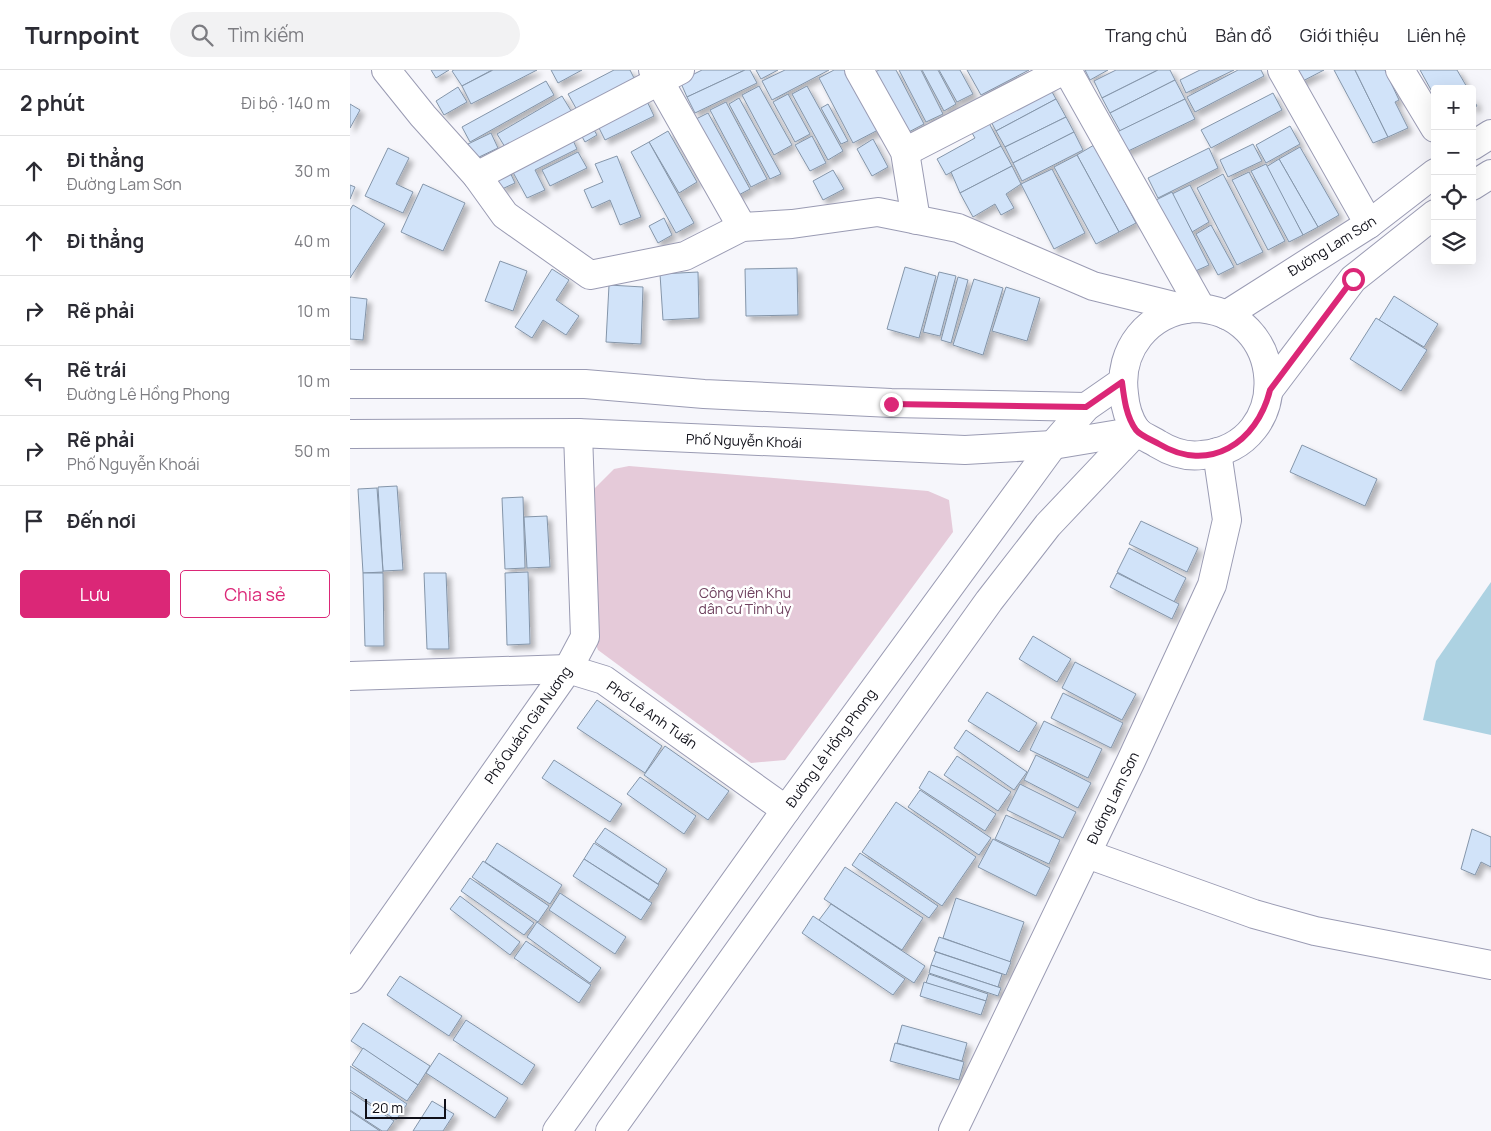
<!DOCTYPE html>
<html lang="vi">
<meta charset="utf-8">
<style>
:root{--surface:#fff;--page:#f2f2f3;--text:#2b2b33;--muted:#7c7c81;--line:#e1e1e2;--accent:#db2777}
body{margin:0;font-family:Manrope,sans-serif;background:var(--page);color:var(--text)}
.controls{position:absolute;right:15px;top:15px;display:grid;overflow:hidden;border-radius:5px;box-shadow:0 5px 20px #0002}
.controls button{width:45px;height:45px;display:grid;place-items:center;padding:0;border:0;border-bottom:1px solid var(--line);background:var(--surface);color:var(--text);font:25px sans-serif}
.scale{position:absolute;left:15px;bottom:12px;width:81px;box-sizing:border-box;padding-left:5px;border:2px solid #0f0f18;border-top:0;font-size:14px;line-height:18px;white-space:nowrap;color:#0f0f18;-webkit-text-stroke:4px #fff;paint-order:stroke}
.stop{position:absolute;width:15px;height:15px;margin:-11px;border:4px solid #db2777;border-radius:50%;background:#fff}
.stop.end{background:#db2777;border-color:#fff;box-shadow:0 1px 5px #0008}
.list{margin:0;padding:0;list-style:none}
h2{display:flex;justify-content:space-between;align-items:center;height:65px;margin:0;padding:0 20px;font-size:21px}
h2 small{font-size:16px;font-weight:400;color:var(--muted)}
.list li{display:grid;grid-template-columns:32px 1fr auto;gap:15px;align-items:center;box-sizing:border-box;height:70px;padding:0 20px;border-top:1px solid var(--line)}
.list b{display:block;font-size:19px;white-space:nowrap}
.list p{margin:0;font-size:16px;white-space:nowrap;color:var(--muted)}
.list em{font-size:16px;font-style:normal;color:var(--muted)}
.actions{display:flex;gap:10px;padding:15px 20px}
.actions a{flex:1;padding:11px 0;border:1px solid var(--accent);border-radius:5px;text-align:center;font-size:18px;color:var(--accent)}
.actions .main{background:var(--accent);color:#fff}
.icon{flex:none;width:28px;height:28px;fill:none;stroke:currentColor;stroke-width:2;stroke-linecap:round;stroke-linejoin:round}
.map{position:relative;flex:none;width:1141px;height:1061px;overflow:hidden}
header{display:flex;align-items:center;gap:30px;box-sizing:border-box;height:70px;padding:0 25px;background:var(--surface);border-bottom:1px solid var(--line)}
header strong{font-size:24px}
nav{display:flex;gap:28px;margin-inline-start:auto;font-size:18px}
.search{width:350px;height:45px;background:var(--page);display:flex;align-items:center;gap:12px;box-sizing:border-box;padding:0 18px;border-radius:28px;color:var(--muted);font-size:19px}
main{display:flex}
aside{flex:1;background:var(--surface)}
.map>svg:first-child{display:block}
.green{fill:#e5cad9}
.water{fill:#add2e2}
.building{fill:#d1e3f9;stroke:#8495a9;filter:url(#shadow)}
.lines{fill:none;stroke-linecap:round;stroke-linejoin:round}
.street-casing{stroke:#9a9bb3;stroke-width:30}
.secondary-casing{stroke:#9a9bb3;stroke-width:30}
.street{stroke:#fff;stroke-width:28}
.secondary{stroke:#fff;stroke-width:28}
.route{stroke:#db2777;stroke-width:6}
.labels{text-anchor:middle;stroke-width:5;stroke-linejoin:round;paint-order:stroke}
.street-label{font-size:14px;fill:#0f0f18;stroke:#fff}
.park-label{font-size:14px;fill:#6e415e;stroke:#fff}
</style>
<header>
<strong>Turnpoint</strong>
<div class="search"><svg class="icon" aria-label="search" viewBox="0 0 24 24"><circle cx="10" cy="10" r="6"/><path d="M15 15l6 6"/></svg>Tìm kiếm</div>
<nav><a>Trang chủ</a><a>Bản đồ</a><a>Giới thiệu</a><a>Liên hệ</a></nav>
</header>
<main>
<aside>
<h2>2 phút<small>Đi bộ · 140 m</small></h2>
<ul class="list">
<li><svg class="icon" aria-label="ahead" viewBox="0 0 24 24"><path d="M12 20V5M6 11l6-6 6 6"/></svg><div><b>Đi thẳng</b><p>Đường Lam Sơn</p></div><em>30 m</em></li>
<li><svg class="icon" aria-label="ahead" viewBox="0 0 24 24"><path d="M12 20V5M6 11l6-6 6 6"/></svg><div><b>Đi thẳng</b></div><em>40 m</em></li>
<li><svg class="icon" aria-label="right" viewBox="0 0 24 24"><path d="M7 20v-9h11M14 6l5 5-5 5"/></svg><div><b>Rẽ phải</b></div><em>10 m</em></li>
<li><svg class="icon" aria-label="left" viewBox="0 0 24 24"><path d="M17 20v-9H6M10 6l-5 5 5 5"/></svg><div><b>Rẽ trái</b><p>Đường Lê Hồng Phong</p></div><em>10 m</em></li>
<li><svg class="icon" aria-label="right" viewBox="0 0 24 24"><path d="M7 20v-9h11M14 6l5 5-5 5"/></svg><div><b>Rẽ phải</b><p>Phố Nguyễn Khoái</p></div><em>50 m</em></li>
<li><svg class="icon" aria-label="arrive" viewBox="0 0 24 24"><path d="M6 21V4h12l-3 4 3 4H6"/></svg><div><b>Đến nơi</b></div></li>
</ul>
<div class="actions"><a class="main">Lưu</a><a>Chia sẻ</a></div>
</aside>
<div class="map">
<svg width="1141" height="1061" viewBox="0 0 1141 1061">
<defs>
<filter id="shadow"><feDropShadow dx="4.5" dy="4.5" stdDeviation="2.5" flood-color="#0004"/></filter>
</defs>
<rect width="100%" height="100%" fill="#f6f6fb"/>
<path class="green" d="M 279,396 L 578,421 L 599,430 L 603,462 L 435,690 L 401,693 L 248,580 L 245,572 L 241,422 L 264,399 Z"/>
<path class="water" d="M 1141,512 L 1141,665 L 1073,650 L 1086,591 Z"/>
<g class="building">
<path d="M 81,0 L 99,0 L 86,8 Z"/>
<path d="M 104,0 L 142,0 L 112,16 L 102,1 Z"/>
<path d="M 143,0 L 187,0 L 121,34 L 112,16 Z"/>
<path d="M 201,0 L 232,0 L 208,13 Z"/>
<path d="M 264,0 L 280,0 L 285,10 L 227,40 L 218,24 Z"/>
<path d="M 352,0 L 395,0 L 337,27 L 330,11 Z"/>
<path d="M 395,0 L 400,0 L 407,13 L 345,43 L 337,27 Z"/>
<path d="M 406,0 L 428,0 L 411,9 Z"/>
<path d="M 435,0 L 479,0 L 422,30 L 412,11 Z"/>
<path d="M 484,0 L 496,0 L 528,60 L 503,73 L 469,8 Z"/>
<path d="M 529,0 L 546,0 L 574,54 L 553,65 L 521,4 Z"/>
<path d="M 549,0 L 571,0 L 593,44 L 576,52 Z"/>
<path d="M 572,0 L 588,0 L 606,34 L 594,41 Z"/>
<path d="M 589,0 L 610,0 L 623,24 L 607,32 Z"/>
<path d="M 617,0 L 679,0 L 631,25 Z"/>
<path d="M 735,0 L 758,0 L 740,10 Z"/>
<path d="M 766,0 L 808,0 L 752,28 L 744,11 Z"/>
<path d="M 808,0 L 820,0 L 825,10 L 760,43 L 752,28 Z"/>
<path d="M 850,0 L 884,0 L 836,23 L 830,10 Z"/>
<path d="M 888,0 L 911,0 L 914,6 L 845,42 L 837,27 Z"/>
<path d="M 940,0 L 974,0 L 947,14 Z"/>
<path d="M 984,0 L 1005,0 L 1038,67 L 1023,73 Z"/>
<path d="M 1005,0 L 1035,0 L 1049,30 L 1045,32 L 1058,58 L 1038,67 Z"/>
<path d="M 1070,0 L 1107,0 L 1118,19 L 1085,19 L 1085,27 Z"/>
<path d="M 825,10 L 835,29 L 770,61 L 760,43 Z"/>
<path d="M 196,11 L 204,25 L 120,72 L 112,57 Z"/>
<path d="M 697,13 L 706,29 L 646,61 L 637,44 Z"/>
<path d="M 409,16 L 442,75 L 424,85 L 392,25 Z"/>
<path d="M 457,16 L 493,81 L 478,90 L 442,24 Z"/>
<path d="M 108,17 L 117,32 L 94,45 L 86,31 Z"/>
<path d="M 923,23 L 932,40 L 861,78 L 851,60 Z"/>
<path d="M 438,24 L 460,64 L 445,72 L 423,32 Z"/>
<path d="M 212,26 L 223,44 L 158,82 L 147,64 Z"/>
<path d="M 295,27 L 304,46 L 255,70 L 245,50 Z"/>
<path d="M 1122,27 L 1127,36 L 1122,38 Z"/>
<path d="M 389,28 L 431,104 L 420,109 L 379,34 Z"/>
<path d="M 706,29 L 716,47 L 655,77 L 646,61 Z"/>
<path d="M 835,29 L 845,49 L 774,83 L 765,63 Z"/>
<path d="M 376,32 L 417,109 L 401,117 L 360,40 Z"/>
<path d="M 0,34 L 10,40 L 0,58 Z"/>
<path d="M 478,34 L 498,71 L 491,74 L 471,38 Z"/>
<path d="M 358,43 L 400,119 L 381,129 L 340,52 Z"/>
<path d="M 716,47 L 724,62 L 663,93 L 655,77 Z"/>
<path d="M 639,53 L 651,76 L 596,105 L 587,89 L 625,68 L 622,63 Z"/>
<path d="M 241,55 L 247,65 L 235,72 L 229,61 Z"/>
<path d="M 940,56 L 950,74 L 916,93 L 906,75 Z"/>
<path d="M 318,61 L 347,112 L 329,123 L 299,72 Z"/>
<path d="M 724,62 L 733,80 L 672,111 L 663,93 Z"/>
<path d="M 141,63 L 148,78 L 125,89 L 118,74 Z"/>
<path d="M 221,66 L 227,79 L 185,100 L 195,120 L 177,128 L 159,95 Z"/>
<path d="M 462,66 L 476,93 L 460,101 L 445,75 Z"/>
<path d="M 523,69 L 538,97 L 522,106 L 507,79 Z"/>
<path d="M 299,72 L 344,153 L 326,163 L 281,82 Z"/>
<path d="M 903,74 L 912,91 L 878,107 L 870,90 Z"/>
<path d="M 744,75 L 786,153 L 769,162 L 727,85 Z"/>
<path d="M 651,76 L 662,96 L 610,123 L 601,102 Z"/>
<path d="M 950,77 L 989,145 L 968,157 L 929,89 Z"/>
<path d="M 38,78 L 59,88 L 46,114 L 63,122 L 53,143 L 15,126 Z"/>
<path d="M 859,78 L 868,98 L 808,128 L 798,108 Z"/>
<path d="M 228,82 L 237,98 L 200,116 L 192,100 Z"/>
<path d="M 727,85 L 769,162 L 746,174 L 704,97 Z"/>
<path d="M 267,86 L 291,147 L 270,155 L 260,130 L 242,138 L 234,120 L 253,112 L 245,94 Z"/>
<path d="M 929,89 L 968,157 L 953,165 L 916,97 Z"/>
<path d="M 916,94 L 953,165 L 939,172 L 901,101 Z"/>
<path d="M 157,96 L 165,113 L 152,119 L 144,102 Z"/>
<path d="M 662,96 L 671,114 L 656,124 L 664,138 L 651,145 L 645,134 L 623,147 L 610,123 Z"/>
<path d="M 702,99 L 735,163 L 704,179 L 671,114 Z"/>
<path d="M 483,100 L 494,119 L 473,130 L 463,111 Z"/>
<path d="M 899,102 L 935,171 L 918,180 L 882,110 Z"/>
<path d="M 873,104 L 913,182 L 887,195 L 847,118 Z"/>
<path d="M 73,114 L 115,133 L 93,181 L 51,162 Z"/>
<path d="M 0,115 L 5,117 L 0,129 Z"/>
<path d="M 840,115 L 859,152 L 842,162 L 822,124 Z"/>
<path d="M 822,122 L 859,195 L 841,203 L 804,131 Z"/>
<path d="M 3,135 L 35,154 L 0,208 L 0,140 Z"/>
<path d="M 314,148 L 322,165 L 308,173 L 299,156 Z"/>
<path d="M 861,155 L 884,197 L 868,205 L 846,164 Z"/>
<path d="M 150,191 L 177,201 L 163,241 L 135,231 Z"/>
<path d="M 555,197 L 586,206 L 569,268 L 537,259 Z"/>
<path d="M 447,198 L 448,245 L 396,246 L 395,199 Z"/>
<path d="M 202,199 L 219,210 L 206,230 L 229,246 L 216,265 L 193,250 L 182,268 L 165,257 Z"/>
<path d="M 348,202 L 349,248 L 313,250 L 310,204 Z"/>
<path d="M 589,202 L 606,206 L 590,266 L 573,262 Z"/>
<path d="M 608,207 L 618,210 L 601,273 L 591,270 Z"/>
<path d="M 624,209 L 653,218 L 633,285 L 603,275 Z"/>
<path d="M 259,215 L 293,217 L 291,274 L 256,272 Z"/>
<path d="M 656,217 L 690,228 L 677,271 L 642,261 Z"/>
<path d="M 1044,226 L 1088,254 L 1074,277 L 1029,250 Z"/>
<path d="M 0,227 L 17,229 L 13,270 L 0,269 Z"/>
<path d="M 1026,248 L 1077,280 L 1051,321 L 1000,289 Z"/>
<path d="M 952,375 L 1027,409 L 1015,436 L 940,402 Z"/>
<path d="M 47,416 L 53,500 L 33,501 L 28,417 Z"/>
<path d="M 27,418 L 33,502 L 13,503 L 8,419 Z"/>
<path d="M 173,427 L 175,498 L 155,499 L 152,428 Z"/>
<path d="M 197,446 L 200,497 L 177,498 L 174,447 Z"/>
<path d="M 791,451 L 848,478 L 837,502 L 779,474 Z"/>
<path d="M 779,478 L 836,508 L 824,532 L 767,502 Z"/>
<path d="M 178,502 L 180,574 L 157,575 L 155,503 Z"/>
<path d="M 13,503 L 33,503 L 34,576 L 15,576 Z"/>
<path d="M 74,503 L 96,503 L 99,579 L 77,579 Z"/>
<path d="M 767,503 L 829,534 L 822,549 L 760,517 Z"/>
<path d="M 683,566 L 721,589 L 707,612 L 669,589 Z"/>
<path d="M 725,592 L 786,624 L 772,650 L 712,618 Z"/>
<path d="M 637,622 L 687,653 L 669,682 L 618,651 Z"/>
<path d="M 713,623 L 773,653 L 761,678 L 701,648 Z"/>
<path d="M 247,630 L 312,676 L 295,703 L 227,658 Z"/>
<path d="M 694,651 L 752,679 L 738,708 L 680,680 Z"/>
<path d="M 616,660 L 677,702 L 664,720 L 604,678 Z"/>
<path d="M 315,676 L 379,721 L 358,750 L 294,705 Z"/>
<path d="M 686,685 L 741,713 L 728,738 L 674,710 Z"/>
<path d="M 607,686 L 661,722 L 648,741 L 594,705 Z"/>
<path d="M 204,690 L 272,734 L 260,752 L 192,708 Z"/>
<path d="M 579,701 L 646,744 L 635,761 L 569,718 Z"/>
<path d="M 290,707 L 346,746 L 334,764 L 277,724 Z"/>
<path d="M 670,714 L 726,742 L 713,768 L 657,740 Z"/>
<path d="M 570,720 L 641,768 L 629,785 L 558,737 Z"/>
<path d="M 546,732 L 626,787 L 592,836 L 512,782 Z"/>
<path d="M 656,745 L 710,770 L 699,794 L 645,769 Z"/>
<path d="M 255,758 L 317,799 L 308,814 L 245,772 Z"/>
<path d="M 1122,759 L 1141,767 L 1141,797 L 1131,792 L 1125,805 L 1111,799 Z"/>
<path d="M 643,769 L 700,798 L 686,826 L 628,797 Z"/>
<path d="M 147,773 L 212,815 L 200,834 L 135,792 Z"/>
<path d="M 244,773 L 309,815 L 299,830 L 234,789 Z"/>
<path d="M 510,783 L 588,836 L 579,848 L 502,795 Z"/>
<path d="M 234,789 L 302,833 L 291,850 L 223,806 Z"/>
<path d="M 133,791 L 199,836 L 188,852 L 122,807 Z"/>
<path d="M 495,797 L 573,848 L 552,880 L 474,829 Z"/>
<path d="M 120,808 L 184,853 L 174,865 L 111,821 Z"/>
<path d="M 210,823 L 276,867 L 265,884 L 199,840 Z"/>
<path d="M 110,826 L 170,872 L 160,885 L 100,839 Z"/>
<path d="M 606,828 L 674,852 L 660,892 L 593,868 Z"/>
<path d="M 481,834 L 575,896 L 564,913 L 469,850 Z"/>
<path d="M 463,846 L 555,909 L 543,925 L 452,863 Z"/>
<path d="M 187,852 L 251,898 L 240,913 L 177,867 Z"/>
<path d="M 589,867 L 661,892 L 656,905 L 584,881 Z"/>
<path d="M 176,871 L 241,915 L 229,933 L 164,888 Z"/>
<path d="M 586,882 L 652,904 L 648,917 L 581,895 Z"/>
<path d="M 581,895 L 651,918 L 648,926 L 579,903 Z"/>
<path d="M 579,904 L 638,924 L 636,931 L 576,913 Z"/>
<path d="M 50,906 L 112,946 L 99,966 L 37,925 Z"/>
<path d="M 574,912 L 636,931 L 631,945 L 570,926 Z"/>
<path d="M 116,950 L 185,995 L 172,1015 L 103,970 Z"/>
<path d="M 13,953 L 80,996 L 68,1015 L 1,971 Z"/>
<path d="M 552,955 L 617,973 L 612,991 L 547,973 Z"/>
<path d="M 545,973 L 614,992 L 609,1010 L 540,991 Z"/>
<path d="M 13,978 L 68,1015 L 57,1031 L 2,995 Z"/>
<path d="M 89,983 L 158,1028 L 145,1048 L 76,1003 Z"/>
<path d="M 0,996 L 57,1034 L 46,1050 L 0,1020 Z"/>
<path d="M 0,1022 L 44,1051 L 37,1061 L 32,1061 L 0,1040 Z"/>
<path d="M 82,1031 L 104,1044 L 93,1061 L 63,1061 Z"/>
<path d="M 0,1041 L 30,1061 L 0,1061 Z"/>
</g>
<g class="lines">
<defs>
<g id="street">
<path d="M 36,0 L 73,46 L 127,106 L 155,145 L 240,205 L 335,186 L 392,157 L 442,154 L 528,142 L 608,158 L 743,216 L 836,239"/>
<path d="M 303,0 L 392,157"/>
<path d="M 509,0 L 555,82 L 566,150"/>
<path d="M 717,0 L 851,238"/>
<path d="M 932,0 L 1019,154"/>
<path d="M 1050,0 L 1085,58"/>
<path d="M 555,82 L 714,0"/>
<path d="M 127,106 L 330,0"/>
<path d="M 0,606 L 218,599 L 254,610 L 436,740"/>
<path d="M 737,784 L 904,844 L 965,861 L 1141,895"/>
<path d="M 0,909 L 218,599 L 235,567 L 228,363"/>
<path d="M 603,1061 L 781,691 L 862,515 L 877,450 L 867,382"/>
</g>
<g id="secondary">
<path d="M 1122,76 L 1141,64"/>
<path d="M 1122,116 L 1141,104"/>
<path d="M 843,238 C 938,239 946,376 852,385 C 837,387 821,382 808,374 C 802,370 791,366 786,360 C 779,350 775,337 774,324 C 768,280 798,242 843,238 Z"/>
<path d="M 876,245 L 1019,154 L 1085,103"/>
<path d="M 0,314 L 235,314 L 354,324 L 541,333 L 736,337"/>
<path d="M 919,320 L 1003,209 L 1085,144"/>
<path d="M 0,364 L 228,363 L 615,380 L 703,375 L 787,361"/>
<path d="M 207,1061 L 436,740 L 703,375 L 736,337 L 772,312"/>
<path d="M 260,1061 L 639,531 L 698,455 L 787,361"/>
</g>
</defs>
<use href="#street" class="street-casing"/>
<use href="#secondary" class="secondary-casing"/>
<use href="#street" class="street"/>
<use href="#secondary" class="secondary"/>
</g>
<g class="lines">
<path class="route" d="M 541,334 L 736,337 L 772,312 C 774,328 776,346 786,360 C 791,366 802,370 809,374 C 859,404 907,373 920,320 L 1003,209"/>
</g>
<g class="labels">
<g class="street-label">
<text transform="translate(982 176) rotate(-32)" y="5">Đường Lam Sơn</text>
<text transform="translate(394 371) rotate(2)" y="5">Phố Nguyễn Khoái</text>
<text transform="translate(302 645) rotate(35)" y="5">Phố Lê Anh Tuấn</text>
<text transform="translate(178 655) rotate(-55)" y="5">Phố Quách Gia Nương</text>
<text transform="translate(481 678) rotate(-54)" y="5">Đường Lê Hồng Phong</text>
<text transform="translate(763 728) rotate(-64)" y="5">Đường Lam Sơn</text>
</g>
<g class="park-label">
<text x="395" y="528">Công viên Khu<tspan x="395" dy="16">dân cư Tỉnh ủy</tspan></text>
</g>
</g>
</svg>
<div class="controls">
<button>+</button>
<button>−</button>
<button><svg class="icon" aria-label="locate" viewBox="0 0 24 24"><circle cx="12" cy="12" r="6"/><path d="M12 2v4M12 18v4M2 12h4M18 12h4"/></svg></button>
<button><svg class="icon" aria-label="layers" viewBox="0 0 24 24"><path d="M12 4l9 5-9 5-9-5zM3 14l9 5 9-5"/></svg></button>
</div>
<div class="scale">20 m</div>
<div class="stop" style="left:1003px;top:209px"></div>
<div class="stop end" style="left:541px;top:334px"></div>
</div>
</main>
